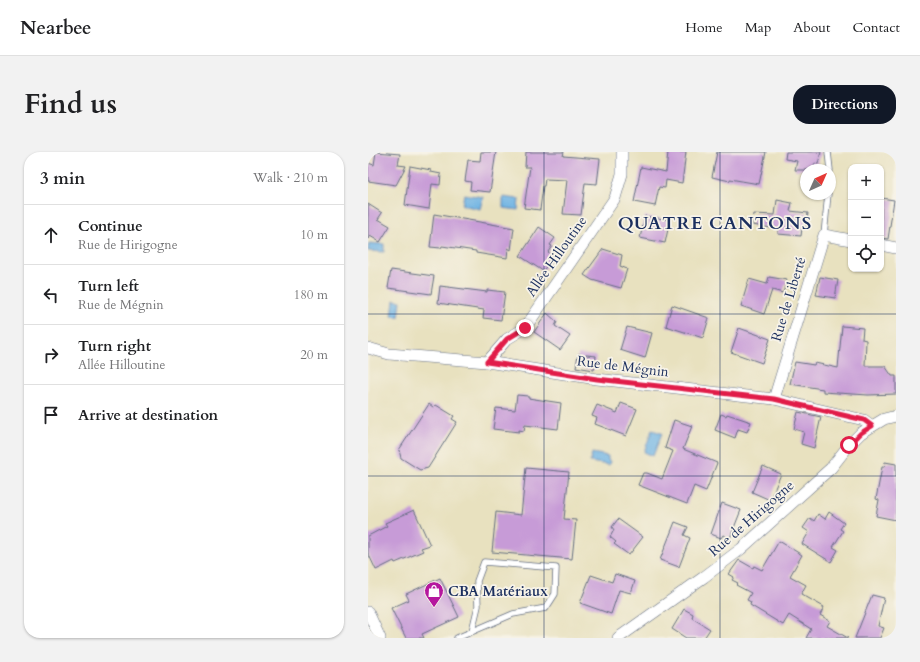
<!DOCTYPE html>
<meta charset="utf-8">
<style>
:root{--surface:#fff;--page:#f2f2f2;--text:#202124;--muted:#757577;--line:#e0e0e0;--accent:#111827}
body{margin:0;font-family:Cardo,serif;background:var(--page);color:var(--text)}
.controls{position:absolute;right:12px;top:12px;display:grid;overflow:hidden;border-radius:8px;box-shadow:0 1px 3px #0004}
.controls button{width:36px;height:36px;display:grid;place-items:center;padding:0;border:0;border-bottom:1px solid var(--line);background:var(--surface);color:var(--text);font:20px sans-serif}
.compass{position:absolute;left:432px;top:12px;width:36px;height:36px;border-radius:50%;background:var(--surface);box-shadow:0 1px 3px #0004;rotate:45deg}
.stop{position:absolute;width:12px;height:12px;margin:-9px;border:3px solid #e11d48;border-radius:50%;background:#fff}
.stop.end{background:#e11d48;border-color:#fff;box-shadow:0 1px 4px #0008}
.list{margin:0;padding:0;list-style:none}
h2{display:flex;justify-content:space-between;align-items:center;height:52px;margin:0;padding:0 16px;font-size:17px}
h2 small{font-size:13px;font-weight:400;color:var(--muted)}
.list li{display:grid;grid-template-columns:26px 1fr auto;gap:12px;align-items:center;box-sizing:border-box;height:60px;padding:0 16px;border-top:1px solid var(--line)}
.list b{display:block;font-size:15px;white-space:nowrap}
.list p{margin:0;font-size:13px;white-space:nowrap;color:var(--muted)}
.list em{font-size:13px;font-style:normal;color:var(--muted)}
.icon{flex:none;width:22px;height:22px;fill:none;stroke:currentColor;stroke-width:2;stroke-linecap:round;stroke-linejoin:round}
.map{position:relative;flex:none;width:528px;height:486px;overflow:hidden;border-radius:16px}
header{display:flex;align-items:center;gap:24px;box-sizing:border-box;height:56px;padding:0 20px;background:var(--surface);border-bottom:1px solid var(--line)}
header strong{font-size:19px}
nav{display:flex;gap:22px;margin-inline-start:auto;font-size:14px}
.intro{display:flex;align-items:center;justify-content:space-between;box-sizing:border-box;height:96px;padding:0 24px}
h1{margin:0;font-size:28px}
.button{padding:10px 18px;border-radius:16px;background:var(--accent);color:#fff;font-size:14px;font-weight:700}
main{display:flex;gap:24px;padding:0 24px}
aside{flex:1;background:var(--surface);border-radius:16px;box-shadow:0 1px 3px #0004}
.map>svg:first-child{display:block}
.water{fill:#6db2e3;stroke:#4470a0}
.building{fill:#c79bd7}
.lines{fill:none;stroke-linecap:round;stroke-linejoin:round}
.service-casing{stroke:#636d80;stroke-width:7}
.minor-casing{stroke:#636d80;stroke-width:12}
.service{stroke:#fff;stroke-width:5.5}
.minor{stroke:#fff;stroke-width:11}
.route{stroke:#e11d48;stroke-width:5}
.grid{fill:none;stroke:#1b2f5e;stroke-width:1;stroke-opacity:0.55}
.labels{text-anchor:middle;stroke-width:3.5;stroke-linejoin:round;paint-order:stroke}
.street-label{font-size:14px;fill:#1b2f5e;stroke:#f7f3e8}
.poi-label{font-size:14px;font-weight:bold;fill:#1b2f5e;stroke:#f7f3e8;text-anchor:start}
.district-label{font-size:18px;font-weight:bold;letter-spacing:1px;fill:#1b2f5e;stroke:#f7f3e8}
</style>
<header>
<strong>Nearbee</strong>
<nav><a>Home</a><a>Map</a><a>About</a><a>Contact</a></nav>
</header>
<div class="intro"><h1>Find us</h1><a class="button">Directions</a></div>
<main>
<aside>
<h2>3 min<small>Walk · 210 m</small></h2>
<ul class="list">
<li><svg class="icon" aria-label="ahead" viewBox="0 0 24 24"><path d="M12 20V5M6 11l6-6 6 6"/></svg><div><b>Continue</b><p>Rue de Hirigogne</p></div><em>10 m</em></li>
<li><svg class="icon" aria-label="left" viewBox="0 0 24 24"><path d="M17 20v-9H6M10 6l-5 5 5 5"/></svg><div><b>Turn left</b><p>Rue de Mégnin</p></div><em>180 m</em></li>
<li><svg class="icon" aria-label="right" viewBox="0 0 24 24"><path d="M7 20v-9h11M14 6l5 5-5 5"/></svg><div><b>Turn right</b><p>Allée Hilloutine</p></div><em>20 m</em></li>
<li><svg class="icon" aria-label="arrive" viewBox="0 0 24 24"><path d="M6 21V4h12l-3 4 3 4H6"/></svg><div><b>Arrive at destination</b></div></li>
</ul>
</aside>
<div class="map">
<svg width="528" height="486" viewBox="0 0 528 486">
<rect width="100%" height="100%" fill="#f7f3e8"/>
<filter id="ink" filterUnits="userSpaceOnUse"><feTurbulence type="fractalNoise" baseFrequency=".025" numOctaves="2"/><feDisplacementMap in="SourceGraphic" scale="8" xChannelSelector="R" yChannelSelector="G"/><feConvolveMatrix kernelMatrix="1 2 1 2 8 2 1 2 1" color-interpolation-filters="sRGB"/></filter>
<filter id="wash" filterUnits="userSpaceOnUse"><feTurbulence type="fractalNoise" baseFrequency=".012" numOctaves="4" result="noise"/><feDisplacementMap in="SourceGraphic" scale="16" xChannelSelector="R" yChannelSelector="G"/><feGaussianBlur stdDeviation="0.9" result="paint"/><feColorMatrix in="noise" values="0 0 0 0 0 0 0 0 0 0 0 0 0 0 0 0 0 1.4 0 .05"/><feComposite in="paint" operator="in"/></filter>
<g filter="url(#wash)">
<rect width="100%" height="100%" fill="#e8e1bf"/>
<g class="water">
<path d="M 96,42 L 115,45 L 112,57 L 94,53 Z"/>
<path d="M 135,45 L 151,47 L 150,58 L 135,56 Z"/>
<path d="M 1,91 L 16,92 L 16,100 L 0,99 Z"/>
<path d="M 26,148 L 33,149 L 31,165 L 24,164 Z"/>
<path d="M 284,278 L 294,281 L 285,304 L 276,300 Z"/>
<path d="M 224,301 L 240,304 L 240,308 L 242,309 L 241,313 L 222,310 Z"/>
</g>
<g id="blocks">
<g class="building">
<path d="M 8,0 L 32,2 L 30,13 L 38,14 L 28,33 L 0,29 L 0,11 L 6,13 Z"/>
<path d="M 113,0 L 128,0 L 122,40 L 102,38 L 103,30 L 97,29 L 100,8 L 112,9 Z"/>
<path d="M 158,0 L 196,0 L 195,4 L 232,7 L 229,32 L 217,31 L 213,63 L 195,62 L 199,28 L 177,27 L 176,34 L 175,34 L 172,58 L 156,56 L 162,15 L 157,15 Z"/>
<path d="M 300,0 L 318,0 L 314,31 L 298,28 L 297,36 L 291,35 L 287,54 L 266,50 L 273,15 L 298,20 Z"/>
<path d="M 349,0 L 398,0 L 391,32 L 362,27 L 362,29 L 344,25 Z"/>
<path d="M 418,0 L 453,0 L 450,12 L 447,11 L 446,18 L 427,18 L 429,9 L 417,7 Z"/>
<path d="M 42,14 L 63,18 L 63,20 L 73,22 L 72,33 L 64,32 L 61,57 L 37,53 Z"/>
<path d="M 513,46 L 526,48 L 520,87 L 513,86 Z"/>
<path d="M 409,48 L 424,51 L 422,59 L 440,61 L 438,77 L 434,76 L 433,84 L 410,82 L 410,77 L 384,73 L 386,62 L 407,63 Z"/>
<path d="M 0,52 L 14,61 L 10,67 L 22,74 L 12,90 L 2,84 L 0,87 Z"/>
<path d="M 66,62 L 146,76 L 143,98 L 140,96 L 139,106 L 108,101 L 108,99 L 74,94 L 73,96 L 62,95 Z"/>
<path d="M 277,64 L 302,68 L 297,91 L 272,86 Z"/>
<path d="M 171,75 L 187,86 L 182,93 L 184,94 L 180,100 L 185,104 L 175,119 L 152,104 Z"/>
<path d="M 235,97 L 254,103 L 252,114 L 259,117 L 253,136 L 224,128 L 216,123 Z"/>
<path d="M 23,118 L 66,124 L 63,142 L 20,136 Z"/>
<path d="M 401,125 L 419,128 L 415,141 L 404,138 L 396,162 L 373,154 L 381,127 L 399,132 Z"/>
<path d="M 452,125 L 470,128 L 467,146 L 448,143 Z"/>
<path d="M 72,134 L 119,140 L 119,138 L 137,140 L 133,168 L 115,166 L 116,158 L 70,151 Z"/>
<path d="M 304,153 L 341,166 L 335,186 L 298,174 Z"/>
<path d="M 179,161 L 189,170 L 187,174 L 202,184 L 192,198 L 166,180 Z"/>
<path d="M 474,174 L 495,176 L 494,187 L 498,188 L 497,214 L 517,214 L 524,224 L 528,224 L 528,242 L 500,243 L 455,240 L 455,237 L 422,232 L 427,210 L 446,213 L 447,211 L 470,216 Z"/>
<path d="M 259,175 L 284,181 L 277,206 L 252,198 Z"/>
<path d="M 371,176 L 402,187 L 394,211 L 363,200 Z"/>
<path d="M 210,202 L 228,204 L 226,218 L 208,215 Z"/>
<path d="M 149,243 L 160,244 L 160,246 L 193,251 L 190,277 L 157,273 L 156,279 L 151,278 L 151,280 L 125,277 L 128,256 L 147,258 Z"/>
<path d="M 253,251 L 269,257 L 258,284 L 227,272 L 229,266 L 224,264 L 229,253 L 249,261 Z"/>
<path d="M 61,252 L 65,255 L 68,253 L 86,264 L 84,267 L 89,270 L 60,316 L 52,318 L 33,306 L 31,298 Z"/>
<path d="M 430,260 L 453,265 L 446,296 L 433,292 L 436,280 L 426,277 Z"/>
<path d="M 353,262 L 358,264 L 359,262 L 383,270 L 379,280 L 370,277 L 367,286 L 347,278 Z"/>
<path d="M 306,268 L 324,274 L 315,297 L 349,311 L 338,339 L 326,334 L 319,352 L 270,333 L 275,321 L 279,321 L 294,327 L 305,299 L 297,296 Z"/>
<path d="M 517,310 L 528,312 L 528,368 L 508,364 L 511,348 L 508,347 L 514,315 L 516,315 Z"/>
<path d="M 395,314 L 413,322 L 402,348 L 384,340 Z"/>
<path d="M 158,316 L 201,320 L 196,367 L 208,368 L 204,407 L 124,400 L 128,360 L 153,363 Z"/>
<path d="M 354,351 L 373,358 L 362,386 L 355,383 L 353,386 L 343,382 Z"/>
<path d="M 46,358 L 62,393 L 53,396 L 55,399 L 27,411 L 26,409 L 8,418 L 0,401 L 0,384 L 19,374 L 17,371 Z"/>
<path d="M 461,360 L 476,371 L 472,377 L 475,379 L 465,395 L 470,398 L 463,410 L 434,392 L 441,380 L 435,376 L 442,366 L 446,369 L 450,362 L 457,367 Z"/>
<path d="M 250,367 L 275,385 L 261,403 L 246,392 L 248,390 L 242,385 L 246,378 L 244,375 Z"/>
<path d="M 307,370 L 320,375 L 316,383 L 322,386 L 311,415 L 292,408 Z"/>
<path d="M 411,389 L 434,403 L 422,424 L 438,433 L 433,442 L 456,455 L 452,463 L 462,469 L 459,474 L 480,486 L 438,486 L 443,477 L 421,463 L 415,473 L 382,453 L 383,450 L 379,448 L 383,441 L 368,433 L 370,431 L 364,428 L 366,425 L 361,422 L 371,408 L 385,416 L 386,414 L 394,418 Z"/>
<path d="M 247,422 L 267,429 L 263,441 L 251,438 L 243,462 L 212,451 L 223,423 L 244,430 Z"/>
<path d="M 72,426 L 91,465 L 54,482 L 56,486 L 38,486 L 23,456 L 41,448 L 38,442 Z"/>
<path d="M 504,443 L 516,446 L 510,474 L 516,476 L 512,486 L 487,486 Z"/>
<path d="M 316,457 L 325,462 L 324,466 L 342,477 L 336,486 L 318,486 L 304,477 Z"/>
</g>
</g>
</g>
<g filter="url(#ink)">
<use href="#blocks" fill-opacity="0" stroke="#636d80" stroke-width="1"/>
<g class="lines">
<defs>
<g id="service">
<path d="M 460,0 L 462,18"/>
<path d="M 456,83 L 460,42"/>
<path d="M 89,486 L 145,462 L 178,456 L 187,442 L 188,416 L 116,410 L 109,429 L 110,454 L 104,479"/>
</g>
<g id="minor">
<path d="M 513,93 L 528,96"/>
<path d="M 0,196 L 21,202 L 119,210 L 229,227 L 406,247 L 496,268 L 504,274"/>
<path d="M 119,210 L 139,187 L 157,176 L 247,46 L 254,22 L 254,0"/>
<path d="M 406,247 L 456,83 L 483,88"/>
<path d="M 0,460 L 12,486"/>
<path d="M 250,486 L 336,425 L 373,397 L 463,316 L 481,293 L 493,281 L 516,267 L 528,264"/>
</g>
</defs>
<use href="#service" class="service-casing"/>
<use href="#minor" class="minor-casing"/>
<use href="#service" class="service"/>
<use href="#minor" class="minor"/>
</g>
</g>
<g class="lines" filter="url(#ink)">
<path class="route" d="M 157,176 L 139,187 L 119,210 L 229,227 L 406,247 L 496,268 L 504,274 L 493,281 L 481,293"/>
</g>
<path class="grid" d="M 176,0 L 176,486M 352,0 L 352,486M 0,162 L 528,162M 0,324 L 528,324"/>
<defs>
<symbol id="shop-pin" viewBox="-11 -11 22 30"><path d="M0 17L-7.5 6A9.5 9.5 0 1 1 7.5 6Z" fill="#b5179e" stroke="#f7f3e8"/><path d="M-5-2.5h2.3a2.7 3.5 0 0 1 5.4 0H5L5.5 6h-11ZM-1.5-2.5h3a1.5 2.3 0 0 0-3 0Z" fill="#fff"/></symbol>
</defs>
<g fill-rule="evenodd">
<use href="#shop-pin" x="55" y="428" width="22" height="30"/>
</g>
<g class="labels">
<g class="street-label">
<text transform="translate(188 104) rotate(-55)" y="5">Allée Hilloutine</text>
<text transform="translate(420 147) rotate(-73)" y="5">Rue de Liberté</text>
<text transform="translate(255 214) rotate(7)" y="5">Rue de Mégnin</text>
<text transform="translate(383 366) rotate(-41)" y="5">Rue de Hirigogne</text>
</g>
<g class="poi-label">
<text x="80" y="444">CBA Matériaux</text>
</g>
<g class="district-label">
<text x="347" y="77">QUATRE CANTONS</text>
</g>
</g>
</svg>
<div class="controls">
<button>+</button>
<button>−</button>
<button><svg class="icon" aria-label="locate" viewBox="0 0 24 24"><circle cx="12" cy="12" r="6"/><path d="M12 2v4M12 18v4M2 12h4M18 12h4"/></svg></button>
</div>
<svg class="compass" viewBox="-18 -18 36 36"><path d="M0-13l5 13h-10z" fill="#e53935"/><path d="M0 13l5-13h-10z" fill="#757577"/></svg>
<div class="stop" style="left:481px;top:293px"></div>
<div class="stop end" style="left:157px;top:176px"></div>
</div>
</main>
